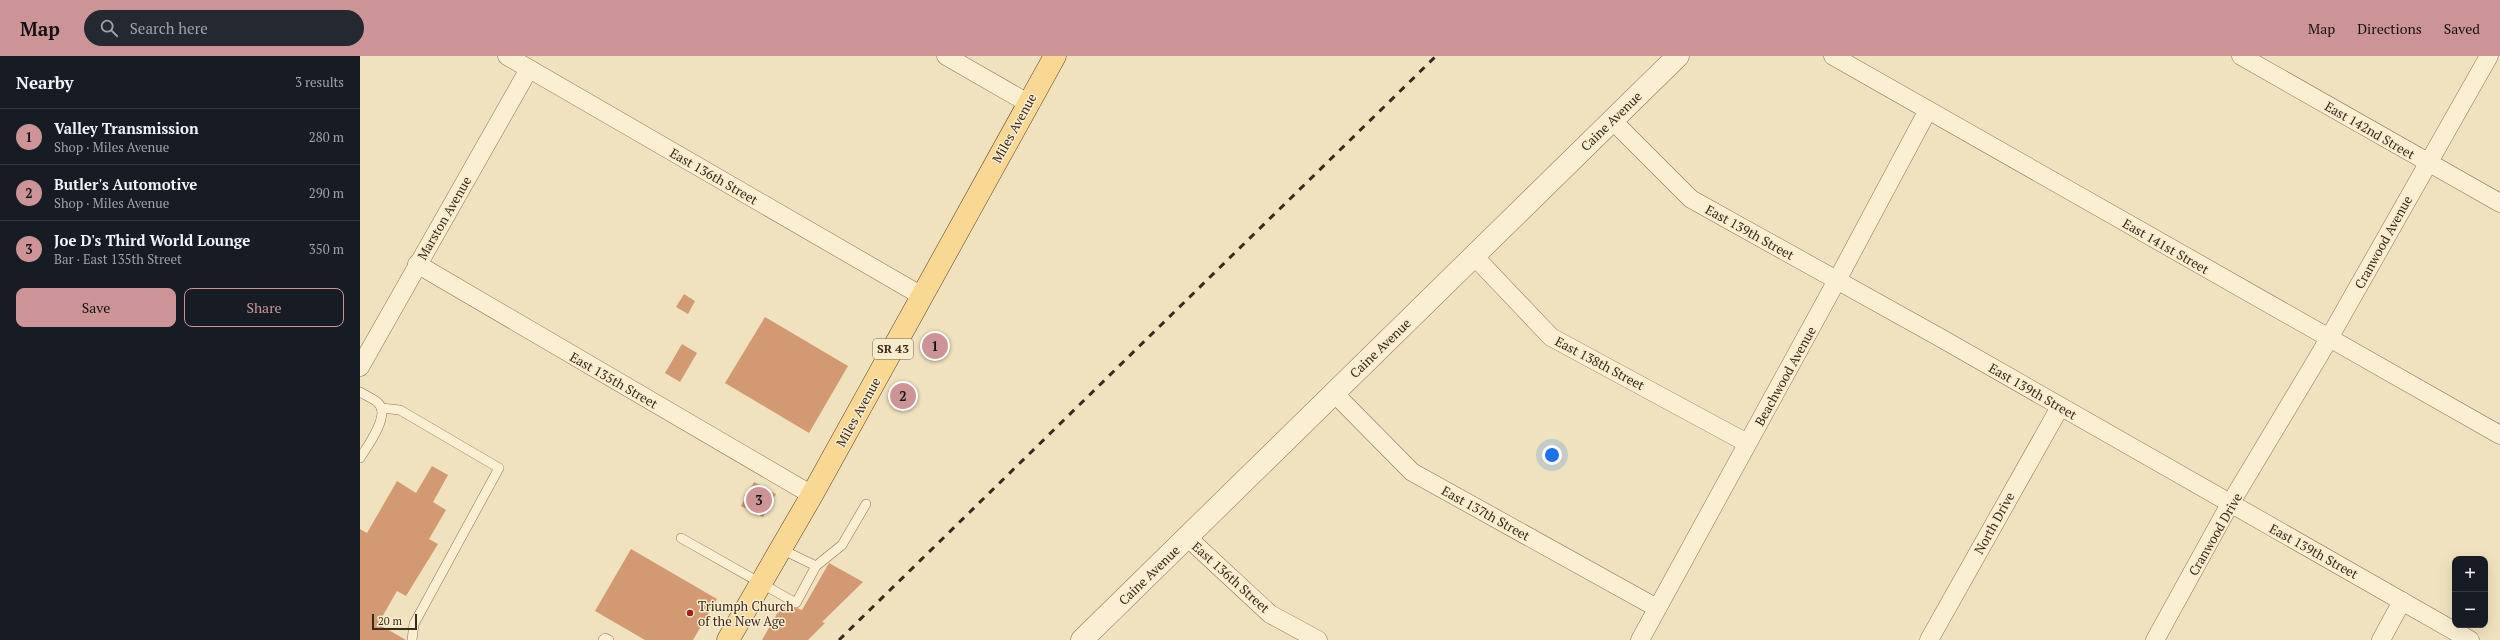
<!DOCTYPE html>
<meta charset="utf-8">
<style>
:root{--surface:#171b24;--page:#242831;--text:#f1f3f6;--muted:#9ea1a6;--line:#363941;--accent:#cc9497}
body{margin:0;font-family:"PT Serif",serif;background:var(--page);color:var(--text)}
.controls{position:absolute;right:12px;bottom:12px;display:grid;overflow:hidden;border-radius:8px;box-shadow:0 4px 16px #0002}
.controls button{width:36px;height:36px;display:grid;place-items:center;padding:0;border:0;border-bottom:1px solid var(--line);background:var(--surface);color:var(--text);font:20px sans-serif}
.scale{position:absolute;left:12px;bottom:10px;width:45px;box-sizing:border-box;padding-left:4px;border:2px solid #392a1c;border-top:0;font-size:11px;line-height:14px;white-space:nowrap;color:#392a1c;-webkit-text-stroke:3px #f8eccf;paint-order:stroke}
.you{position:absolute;left:1192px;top:399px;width:14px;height:14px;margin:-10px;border:3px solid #fff;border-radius:50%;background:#1a73e8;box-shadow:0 0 0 6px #1a73e833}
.badge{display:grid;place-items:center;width:26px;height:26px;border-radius:50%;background:var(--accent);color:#111;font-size:13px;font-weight:700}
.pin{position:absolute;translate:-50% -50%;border:2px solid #fff;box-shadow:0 1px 4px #0006}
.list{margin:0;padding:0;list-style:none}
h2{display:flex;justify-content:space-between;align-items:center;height:52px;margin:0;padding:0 16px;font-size:17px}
h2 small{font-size:13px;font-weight:400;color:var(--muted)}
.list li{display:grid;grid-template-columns:26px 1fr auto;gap:12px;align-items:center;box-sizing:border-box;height:56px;padding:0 16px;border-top:1px solid var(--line)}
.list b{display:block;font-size:15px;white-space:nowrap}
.list p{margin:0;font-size:13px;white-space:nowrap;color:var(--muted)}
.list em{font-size:13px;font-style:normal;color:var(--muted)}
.actions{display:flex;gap:8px;padding:12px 16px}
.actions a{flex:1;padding:9px 0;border:1px solid var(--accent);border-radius:8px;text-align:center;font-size:14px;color:var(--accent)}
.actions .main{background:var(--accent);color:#111}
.icon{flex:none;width:22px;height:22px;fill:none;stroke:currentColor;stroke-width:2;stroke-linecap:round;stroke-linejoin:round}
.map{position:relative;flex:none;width:2140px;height:584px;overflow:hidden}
header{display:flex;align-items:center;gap:24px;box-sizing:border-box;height:56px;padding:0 20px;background:var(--accent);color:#111}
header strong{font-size:19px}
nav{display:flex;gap:22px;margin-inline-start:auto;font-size:14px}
.search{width:280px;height:36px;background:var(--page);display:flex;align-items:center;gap:10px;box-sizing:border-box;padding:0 14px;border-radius:22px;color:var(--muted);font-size:15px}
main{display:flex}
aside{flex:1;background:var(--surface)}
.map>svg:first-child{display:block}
.building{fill:#d29972}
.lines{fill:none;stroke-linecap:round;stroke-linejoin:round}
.service-casing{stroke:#8b7256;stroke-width:10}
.minor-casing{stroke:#8b7256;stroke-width:19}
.tertiary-casing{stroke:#8b7256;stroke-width:23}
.primary-casing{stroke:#58402b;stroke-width:23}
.service{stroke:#fbefd3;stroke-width:9}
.minor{stroke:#fbefd3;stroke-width:18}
.tertiary{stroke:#fbefd3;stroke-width:22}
.primary{stroke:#f8d893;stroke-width:22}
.rail{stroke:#392a1c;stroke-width:3;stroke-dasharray:7 7;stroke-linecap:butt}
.poi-dot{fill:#9e2123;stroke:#f8eccf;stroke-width:1.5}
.labels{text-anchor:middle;stroke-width:3;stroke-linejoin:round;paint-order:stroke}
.shield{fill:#f8eccf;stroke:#726452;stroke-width:1}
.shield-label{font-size:12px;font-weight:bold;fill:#392a1c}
.street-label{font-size:13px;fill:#392a1c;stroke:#f8eccf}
.poi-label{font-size:13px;fill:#392a1c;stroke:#f8eccf;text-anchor:start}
</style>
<header>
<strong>Map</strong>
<div class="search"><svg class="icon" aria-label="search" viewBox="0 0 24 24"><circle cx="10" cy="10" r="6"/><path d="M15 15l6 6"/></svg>Search here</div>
<nav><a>Map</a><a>Directions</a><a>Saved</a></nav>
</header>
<main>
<aside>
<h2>Nearby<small>3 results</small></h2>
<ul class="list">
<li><span class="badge">1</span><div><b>Valley Transmission</b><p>Shop · Miles Avenue</p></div><em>280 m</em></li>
<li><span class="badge">2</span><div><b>Butler's Automotive</b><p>Shop · Miles Avenue</p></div><em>290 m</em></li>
<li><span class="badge">3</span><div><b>Joe D's Third World Lounge</b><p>Bar · East 135th Street</p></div><em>350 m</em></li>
</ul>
<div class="actions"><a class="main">Save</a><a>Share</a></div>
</aside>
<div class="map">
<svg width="2140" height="584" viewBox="0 0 2140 584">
<rect width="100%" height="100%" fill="#f1e2bf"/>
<g class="building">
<path d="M 324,238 L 335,245 L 328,258 L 316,251 Z"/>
<path d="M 405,261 L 488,310 L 449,377 L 365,327 Z"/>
<path d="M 322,288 L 337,297 L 320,326 L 305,317 Z"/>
<path d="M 72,410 L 88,419 L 73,446 L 86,454 L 69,483 L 78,488 L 46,540 L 37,535 L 18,568 L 46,584 L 0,584 L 0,473 L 7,477 L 37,425 L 56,437 Z"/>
<path d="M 394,426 L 416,438 L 403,461 L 381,450 Z"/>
<path d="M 271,493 L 357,543 L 333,584 L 285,584 L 235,555 Z"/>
<path d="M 469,507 L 503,526 L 462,566 L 465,567 L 448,584 L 402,584 L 423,547 L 442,554 Z"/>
</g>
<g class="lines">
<defs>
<g id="service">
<path d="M 0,336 C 6,340 15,343 19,348 C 30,360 7,391 0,402"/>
<path d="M 21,352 L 40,354 L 139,412 L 54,568 L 52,584"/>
<path d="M 321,482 L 436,547 L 456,510 L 421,493"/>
<path d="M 456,510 L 482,489 L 506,448"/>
<path d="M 243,584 L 245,582 L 249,584"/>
</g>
<g id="minor">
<path d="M 147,0 L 562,240"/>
<path d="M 586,0 L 668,47"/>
<path d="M 1473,0 L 2140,379"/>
<path d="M 1881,0 L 2140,147"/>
<path d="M 1252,64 L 1331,143 L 1579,281 L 2110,584"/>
<path d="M 1114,200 L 1191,281 L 1387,387"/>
<path d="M 57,208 L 452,439"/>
<path d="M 0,311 L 169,13"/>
<path d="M 974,337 L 1052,416 L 1297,552"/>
<path d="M 827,481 L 910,558 L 958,584"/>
<path d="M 1280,584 L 1482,215 L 1568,54"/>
<path d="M 1569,584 L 1700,351"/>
<path d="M 1795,584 L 1870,448 L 1960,298 L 2129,0"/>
<path d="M 2021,584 L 2042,545"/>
</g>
<path id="tertiary" d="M 722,584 L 1318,0"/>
<path id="primary" d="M 368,584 L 452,439 L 695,0"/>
</defs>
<use href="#service" class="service-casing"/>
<use href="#minor" class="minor-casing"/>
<use href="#tertiary" class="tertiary-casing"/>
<use href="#primary" class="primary-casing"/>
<use href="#service" class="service"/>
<use href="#minor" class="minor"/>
<use href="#tertiary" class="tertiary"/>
<use href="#primary" class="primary"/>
<path class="rail" d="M 479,584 L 1076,0"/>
</g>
<circle class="poi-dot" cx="330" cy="557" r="4"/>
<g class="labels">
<rect class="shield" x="513" y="283" width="40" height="20" rx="3"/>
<g class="shield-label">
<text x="533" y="297">SR 43</text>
</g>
<g class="street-label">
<text transform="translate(1251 65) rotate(-44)" y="5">Caine Avenue</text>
<text transform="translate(654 72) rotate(-61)" y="5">Miles Avenue</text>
<text transform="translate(2010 74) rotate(30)" y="5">East 142nd Street</text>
<text transform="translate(354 120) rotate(30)" y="5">East 136th Street</text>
<text transform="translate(84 162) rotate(-60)" y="5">Marston Avenue</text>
<text transform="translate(1390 176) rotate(29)" y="5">East 139th Street</text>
<text transform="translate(2023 186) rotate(-61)" y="5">Cranwood Avenue</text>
<text transform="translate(1806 190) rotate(30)" y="5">East 141st Street</text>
<text transform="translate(1020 292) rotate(-44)" y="5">Caine Avenue</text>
<text transform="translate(1240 307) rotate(28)" y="5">East 138th Street</text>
<text transform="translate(1425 320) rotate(-61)" y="5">Beachwood Avenue</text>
<text transform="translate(254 324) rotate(30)" y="5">East 135th Street</text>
<text transform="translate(1673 335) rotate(30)" y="5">East 139th Street</text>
<text transform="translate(498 356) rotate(-61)" y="5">Miles Avenue</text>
<text transform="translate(1126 457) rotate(29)" y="5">East 137th Street</text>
<text transform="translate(1634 467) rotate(-61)" y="5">North Drive</text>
<text transform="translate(1855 478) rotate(-60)" y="5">Cranwood Drive</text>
<text transform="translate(1954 495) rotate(29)" y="5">East 139th Street</text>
<text transform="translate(789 519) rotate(-44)" y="5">Caine Avenue</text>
<text transform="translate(871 521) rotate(42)" y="5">East 136th Street</text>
</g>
<g class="poi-label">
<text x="338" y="555">Triumph Church<tspan x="338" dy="15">of the New Age</tspan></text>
</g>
</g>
</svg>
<div class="controls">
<button>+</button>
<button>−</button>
</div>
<div class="scale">20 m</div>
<div class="you"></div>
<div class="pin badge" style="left:575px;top:290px">1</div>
<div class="pin badge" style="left:543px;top:340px">2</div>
<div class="pin badge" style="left:399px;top:444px">3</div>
</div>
</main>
